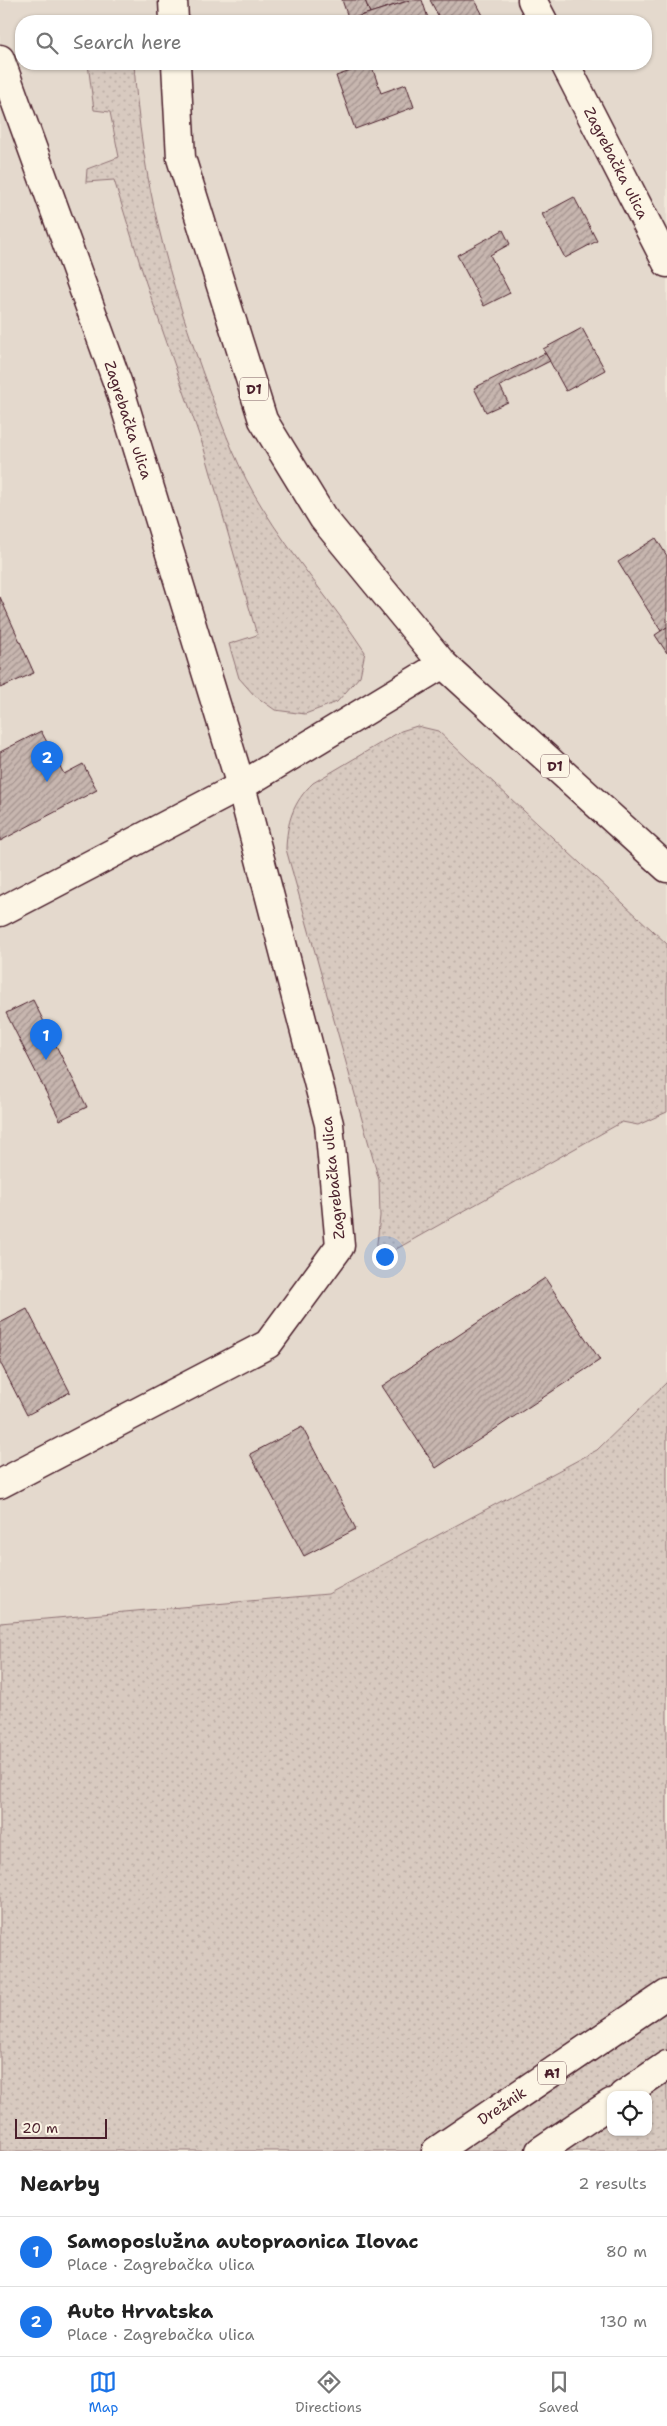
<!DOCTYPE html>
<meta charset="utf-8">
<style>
:root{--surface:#fff;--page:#f6f6f6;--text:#222;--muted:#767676;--line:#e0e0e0;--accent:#1a73e8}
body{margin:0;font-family:"Shantell Sans",sans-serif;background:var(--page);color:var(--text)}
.controls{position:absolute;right:15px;bottom:15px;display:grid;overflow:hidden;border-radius:10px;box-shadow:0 1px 4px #0004}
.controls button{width:45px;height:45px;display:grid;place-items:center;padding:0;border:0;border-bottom:1px solid var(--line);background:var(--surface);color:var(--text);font:25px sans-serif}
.scale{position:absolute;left:15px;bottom:12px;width:92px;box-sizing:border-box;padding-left:5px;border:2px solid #4a1f2b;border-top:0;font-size:14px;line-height:18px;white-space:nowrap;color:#4a1f2b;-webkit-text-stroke:4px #fcf5e5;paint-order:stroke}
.you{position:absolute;left:384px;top:1256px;width:18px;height:18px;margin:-12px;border:4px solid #fff;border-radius:50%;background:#1a73e8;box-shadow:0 0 0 8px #1a73e833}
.badge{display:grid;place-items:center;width:32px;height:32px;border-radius:50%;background:var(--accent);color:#fff;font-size:16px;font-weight:700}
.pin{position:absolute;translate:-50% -41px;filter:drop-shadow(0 1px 2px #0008)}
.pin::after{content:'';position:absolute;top:26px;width:18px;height:15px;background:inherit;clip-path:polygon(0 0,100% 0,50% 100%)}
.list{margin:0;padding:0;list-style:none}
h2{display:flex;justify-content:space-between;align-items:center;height:65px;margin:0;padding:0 20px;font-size:21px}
h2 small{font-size:16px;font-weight:400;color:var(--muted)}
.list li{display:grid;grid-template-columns:32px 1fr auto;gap:15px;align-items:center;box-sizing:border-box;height:70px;padding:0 20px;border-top:1px solid var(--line)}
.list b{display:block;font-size:19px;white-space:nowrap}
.list p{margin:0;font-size:16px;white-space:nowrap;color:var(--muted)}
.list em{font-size:16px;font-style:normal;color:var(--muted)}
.icon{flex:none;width:28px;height:28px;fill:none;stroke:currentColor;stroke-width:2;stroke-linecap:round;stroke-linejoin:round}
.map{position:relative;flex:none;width:667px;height:2151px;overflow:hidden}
.search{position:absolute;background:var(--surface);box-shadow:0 1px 4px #0004;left:15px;right:15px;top:15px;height:55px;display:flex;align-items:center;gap:12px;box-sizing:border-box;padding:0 18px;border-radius:20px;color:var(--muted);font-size:19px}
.sheet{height:205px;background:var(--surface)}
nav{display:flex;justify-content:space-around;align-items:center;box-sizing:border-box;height:70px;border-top:1px solid var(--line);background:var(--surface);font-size:14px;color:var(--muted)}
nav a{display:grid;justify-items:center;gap:2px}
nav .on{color:var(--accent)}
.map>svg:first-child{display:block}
.built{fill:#e4d9cd;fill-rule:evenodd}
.grass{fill:url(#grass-dots);stroke:#917476;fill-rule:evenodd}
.building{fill:url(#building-hatch);stroke:#4a1f2b}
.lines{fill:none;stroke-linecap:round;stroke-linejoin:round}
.street-casing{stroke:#4a1f2b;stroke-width:31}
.primary-casing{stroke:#4a1f2b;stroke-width:31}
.highway-casing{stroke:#4a1f2b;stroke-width:31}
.street{stroke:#fcf5e5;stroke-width:28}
.primary{stroke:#fcf5e5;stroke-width:28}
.highway{stroke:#fcf5e5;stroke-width:28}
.labels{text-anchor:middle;stroke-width:5;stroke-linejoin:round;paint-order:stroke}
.shield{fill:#fcf5e5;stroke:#7f5f63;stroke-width:1}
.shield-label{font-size:14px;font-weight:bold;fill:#4a1f2b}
.street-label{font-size:15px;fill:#4a1f2b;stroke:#fcf5e5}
</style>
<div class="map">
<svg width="667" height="2151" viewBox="0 0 667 2151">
<defs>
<pattern id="grass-dots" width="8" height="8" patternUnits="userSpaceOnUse" patternTransform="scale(1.25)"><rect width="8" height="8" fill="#d8cac0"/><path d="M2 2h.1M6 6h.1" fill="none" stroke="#bbada5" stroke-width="1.8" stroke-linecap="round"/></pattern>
<pattern id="building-hatch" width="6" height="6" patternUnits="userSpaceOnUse" patternTransform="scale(1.25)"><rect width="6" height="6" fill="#c7b6af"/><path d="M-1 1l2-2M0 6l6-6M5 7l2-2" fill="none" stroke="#a4938f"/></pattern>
</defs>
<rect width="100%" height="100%" fill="#f1e8da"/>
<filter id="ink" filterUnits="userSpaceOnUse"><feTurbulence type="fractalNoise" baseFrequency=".02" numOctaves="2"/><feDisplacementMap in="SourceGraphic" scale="10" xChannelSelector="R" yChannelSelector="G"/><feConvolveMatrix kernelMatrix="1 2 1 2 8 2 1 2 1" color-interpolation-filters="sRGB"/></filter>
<g filter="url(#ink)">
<path class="built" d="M 0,0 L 667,0 L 667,1382 L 597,1450 L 328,1594 L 0,1623 ZM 21,21 L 646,21 L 646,64 L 21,64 Z"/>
<g class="grass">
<path d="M 88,64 L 134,64 C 141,179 169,282 209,390 C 224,430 239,471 262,507 C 293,558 333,603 365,652 L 360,676 L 337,702 L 305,714 L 275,710 L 254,695 L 239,678 L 229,644 L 257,635 L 204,449 L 146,283 L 114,180 L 86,182 L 87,169 L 119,157 L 110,112 L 94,110 Z"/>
<path d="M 417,726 L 438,731 L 667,944 L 667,1112 L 638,1125 L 622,1122 L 375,1261 L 380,1216 L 379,1180 L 286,849 C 287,822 293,802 313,783 L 401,731 Z"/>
<path d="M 667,1382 L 667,2151 L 0,2151 L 0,1623 L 328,1594 L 597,1450 ZM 611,2095 L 648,2095 L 648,2132 L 611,2132 Z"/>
</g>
<g class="building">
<path d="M 342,0 L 365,0 L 370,13 L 349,20 Z"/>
<path d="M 365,0 L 411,0 L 370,13 Z"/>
<path d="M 411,0 L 422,0 L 429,21 L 344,21 Z"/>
<path d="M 430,0 L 475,0 L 486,21 L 441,21 Z"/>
<path d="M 371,64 L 381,93 L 406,84 L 414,107 L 355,129 L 336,76 Z"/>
<path d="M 574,197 L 597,241 L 565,258 L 542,214 Z"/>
<path d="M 503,230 L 510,244 L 490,255 L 510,293 L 484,306 L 457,255 Z"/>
<path d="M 582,328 L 605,370 L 566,391 L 543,349 Z"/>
<path d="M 545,353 L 550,361 L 500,386 L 508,402 L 486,412 L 474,388 Z"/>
<path d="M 656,538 L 667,556 L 667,627 L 661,631 L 618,562 Z"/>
<path d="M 0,597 L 34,673 L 0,688 Z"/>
<path d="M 667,627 L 667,653 L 655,635 Z"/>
<path d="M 41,731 L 64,774 L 83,764 L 97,790 L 0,841 L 0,752 Z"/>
<path d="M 33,1000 L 87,1107 L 60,1120 L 6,1013 Z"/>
<path d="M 545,1278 L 600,1360 L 436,1468 L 382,1386 Z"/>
<path d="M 27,1309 L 70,1392 L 27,1415 L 0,1362 L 0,1323 Z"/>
<path d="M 302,1427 L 356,1529 L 304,1556 L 250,1454 Z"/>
</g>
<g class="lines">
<defs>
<g id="street">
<path d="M 532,0 L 543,21"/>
<path d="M 0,59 L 119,387 L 241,786 L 329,1124 L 340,1246 L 268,1344 L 0,1484"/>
<path d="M 565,64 L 667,263"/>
<path d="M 0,912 L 241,786 L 443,664"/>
</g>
<g id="primary">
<path d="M 173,0 L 174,21"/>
<path d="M 176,64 L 181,158 L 263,420 L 323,518 L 443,664 L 667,868"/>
</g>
<g id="highway">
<path d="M 623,2095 L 667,2065"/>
<path d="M 436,2151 L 667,1994"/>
<path d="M 540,2151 L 611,2103"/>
</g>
</defs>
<use href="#street" class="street-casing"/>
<use href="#primary" class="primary-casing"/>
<use href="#highway" class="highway-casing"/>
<use href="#street" class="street"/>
<use href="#primary" class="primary"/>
<use href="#highway" class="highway"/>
</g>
</g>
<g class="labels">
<g class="shield">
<rect x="240" y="377.5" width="28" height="23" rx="4"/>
<rect x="541" y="754.5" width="28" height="23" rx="4"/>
<rect x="538" y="2061.5" width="28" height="23" rx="4"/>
</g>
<g class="shield-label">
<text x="254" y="394">D1</text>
<text x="555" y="771">D1</text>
<text x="552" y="2078">A1</text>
</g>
<g class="street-label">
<text transform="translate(616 163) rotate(63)" y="5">Zagrebačka ulica</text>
<text transform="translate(128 420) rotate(72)" y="5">Zagrebačka ulica</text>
<text transform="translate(333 1178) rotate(-96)" y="5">Zagrebačka ulica</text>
<text transform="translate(502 2106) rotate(-34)" y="5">Drežnik</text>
</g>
</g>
</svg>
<div class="controls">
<button><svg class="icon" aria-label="locate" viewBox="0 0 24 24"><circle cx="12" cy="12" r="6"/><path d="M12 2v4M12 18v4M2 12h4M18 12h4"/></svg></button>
</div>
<div class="scale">20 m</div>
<div class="you"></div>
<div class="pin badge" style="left:46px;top:1060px">1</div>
<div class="pin badge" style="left:47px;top:782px">2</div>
<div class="search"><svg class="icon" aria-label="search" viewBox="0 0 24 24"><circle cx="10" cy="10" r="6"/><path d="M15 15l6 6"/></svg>Search here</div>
</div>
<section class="sheet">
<h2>Nearby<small>2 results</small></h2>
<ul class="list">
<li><span class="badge">1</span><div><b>Samoposlužna autopraonica Ilovac</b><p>Place · Zagrebačka ulica</p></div><em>80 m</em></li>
<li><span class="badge">2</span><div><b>Auto Hrvatska</b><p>Place · Zagrebačka ulica</p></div><em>130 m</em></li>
</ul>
</section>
<nav>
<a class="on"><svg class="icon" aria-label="map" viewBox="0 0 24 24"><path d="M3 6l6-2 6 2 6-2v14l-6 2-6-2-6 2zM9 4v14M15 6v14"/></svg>Map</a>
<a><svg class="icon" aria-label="directions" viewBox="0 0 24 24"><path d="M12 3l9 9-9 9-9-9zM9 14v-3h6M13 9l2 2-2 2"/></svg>Directions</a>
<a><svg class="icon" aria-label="saved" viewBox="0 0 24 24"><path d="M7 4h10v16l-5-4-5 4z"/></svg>Saved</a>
</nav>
